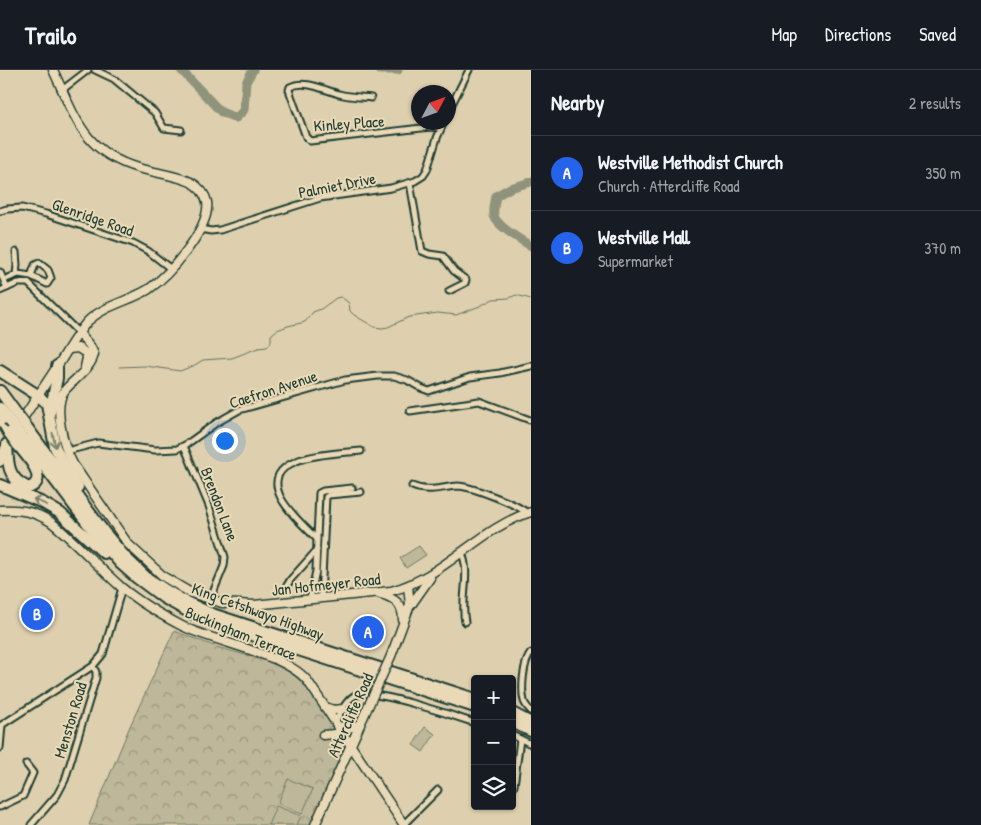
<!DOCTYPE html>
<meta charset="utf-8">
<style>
:root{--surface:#171b24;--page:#242831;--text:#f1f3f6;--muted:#9ea1a6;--line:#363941;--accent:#2563eb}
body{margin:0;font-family:"Patrick Hand",sans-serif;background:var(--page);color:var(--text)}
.controls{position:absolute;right:15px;bottom:15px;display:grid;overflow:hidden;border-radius:5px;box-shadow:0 1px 4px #0004}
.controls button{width:45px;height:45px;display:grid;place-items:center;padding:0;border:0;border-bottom:1px solid var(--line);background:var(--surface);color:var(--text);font:25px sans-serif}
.compass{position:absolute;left:411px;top:15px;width:45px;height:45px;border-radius:50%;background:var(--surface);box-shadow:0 1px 4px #0004;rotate:49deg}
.you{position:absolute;left:224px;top:370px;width:18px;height:18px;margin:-12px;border:4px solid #fff;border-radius:50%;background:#1a73e8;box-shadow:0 0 0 8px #1a73e833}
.badge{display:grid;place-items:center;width:32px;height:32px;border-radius:50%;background:var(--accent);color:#fff;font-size:16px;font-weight:700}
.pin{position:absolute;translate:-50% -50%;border:2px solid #fff;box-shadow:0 1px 5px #0006}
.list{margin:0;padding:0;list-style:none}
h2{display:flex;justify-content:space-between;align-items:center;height:65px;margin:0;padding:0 20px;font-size:21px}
h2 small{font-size:16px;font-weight:400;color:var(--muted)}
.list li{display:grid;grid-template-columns:32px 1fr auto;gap:15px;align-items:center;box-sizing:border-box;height:75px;padding:0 20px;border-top:1px solid var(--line)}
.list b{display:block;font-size:19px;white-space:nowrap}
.list p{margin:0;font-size:16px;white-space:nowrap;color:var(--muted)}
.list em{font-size:16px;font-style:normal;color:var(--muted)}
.icon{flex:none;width:28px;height:28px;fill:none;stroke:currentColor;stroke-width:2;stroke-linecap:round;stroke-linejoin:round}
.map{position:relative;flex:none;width:531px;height:755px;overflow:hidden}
header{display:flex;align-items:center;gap:30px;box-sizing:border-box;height:70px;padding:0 25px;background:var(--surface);border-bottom:1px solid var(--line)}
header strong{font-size:24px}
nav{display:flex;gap:28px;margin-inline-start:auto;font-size:18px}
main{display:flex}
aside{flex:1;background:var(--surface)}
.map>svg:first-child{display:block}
.forest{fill:url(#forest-crowns);stroke:#6e7a67}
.garden{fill:#beb79a;stroke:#6e7a67}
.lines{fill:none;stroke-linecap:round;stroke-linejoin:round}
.stream{stroke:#62715f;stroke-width:1}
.river{stroke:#8f937c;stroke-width:9}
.street-casing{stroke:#1f3d34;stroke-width:9}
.secondary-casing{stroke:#1f3d34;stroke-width:11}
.highway-casing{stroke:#1f3d34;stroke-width:14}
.street{stroke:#ead9b6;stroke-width:5}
.secondary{stroke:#ead9b6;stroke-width:8}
.highway{stroke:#ead9b6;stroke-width:10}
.secondary-bridge-casing{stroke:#1f3d34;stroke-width:11;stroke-linecap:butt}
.highway-bridge-casing{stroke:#1f3d34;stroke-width:14;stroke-linecap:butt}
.secondary-bridge{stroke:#ead9b6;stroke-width:8}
.highway-bridge{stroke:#ead9b6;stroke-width:10}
.oneway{stroke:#7a836e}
.labels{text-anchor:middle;stroke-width:4;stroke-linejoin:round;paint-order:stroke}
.street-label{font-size:16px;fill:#1f3d34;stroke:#ead9b6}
</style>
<header>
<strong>Trailo</strong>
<nav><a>Map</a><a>Directions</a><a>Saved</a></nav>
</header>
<main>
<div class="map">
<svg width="531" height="755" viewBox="0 0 531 755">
<defs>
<pattern id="forest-crowns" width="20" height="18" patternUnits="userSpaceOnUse" patternTransform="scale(1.25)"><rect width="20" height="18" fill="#beb79a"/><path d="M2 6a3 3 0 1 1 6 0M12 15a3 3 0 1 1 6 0" fill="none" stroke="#9a967e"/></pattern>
</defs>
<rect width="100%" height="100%" fill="#ded0ae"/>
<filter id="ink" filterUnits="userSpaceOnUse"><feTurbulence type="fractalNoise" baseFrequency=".02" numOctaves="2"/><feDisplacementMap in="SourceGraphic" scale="10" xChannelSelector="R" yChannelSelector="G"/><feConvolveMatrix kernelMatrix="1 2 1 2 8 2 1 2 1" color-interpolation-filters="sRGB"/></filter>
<g filter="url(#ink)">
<path class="forest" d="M 174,561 L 217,577 L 277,594 L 291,600 L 302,609 L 344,672 L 345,677 L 310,755 L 89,755 L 130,656 Z"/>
<g class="garden">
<path d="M 419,476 L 426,485 L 406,498 L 400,488 Z"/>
<path d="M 425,657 L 435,664 L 423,682 L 413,675 Z"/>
<path d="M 288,709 L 313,719 L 302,744 L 278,733 Z"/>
<path d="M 276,736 L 301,746 L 297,755 L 268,755 Z"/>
</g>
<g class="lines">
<path class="stream" d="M 119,297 L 146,296 L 180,301 L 193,296 L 203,290 L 232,288 L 258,278 L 267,277 L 271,272 L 271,265 L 277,260 L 288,256 L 305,252 L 313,242 L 321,239 L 336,228 L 341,227 L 349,233 L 350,241 L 354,245 L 374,257 L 382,258 L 388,257 L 409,247 L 438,243 L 456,245 L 480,236 L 493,229 L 509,228 L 516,225 L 531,229"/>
<g class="river">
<path d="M 181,0 L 221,42 L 236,48 L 244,40 L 246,12 L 253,0"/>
<path d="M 380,0 L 398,0"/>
<path d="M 531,112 L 510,118 L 496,126 C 495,132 493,140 494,146 C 498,157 521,170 531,176"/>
</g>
<defs>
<g id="street">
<path d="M 95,0 L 114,9 L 155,43 L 164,58 L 181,60"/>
<path d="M 62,20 L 88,0"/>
<path d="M 371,28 C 361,27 349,27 339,24 C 324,20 305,9 290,17 L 289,20 L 306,67 L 310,71 L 430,57 L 441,58"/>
<path d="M 448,42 L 469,0"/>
<path d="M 410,113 L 422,181 L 429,184 L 443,186 L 454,201 L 466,210 L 465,213 L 449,221"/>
<path d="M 0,141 L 7,139 L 22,138 L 46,144 L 133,173 L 148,181 L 171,199"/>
<path d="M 200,159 L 211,161 L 220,160 L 320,128 L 391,118 L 415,111 L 423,106 L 427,100 L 437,68 L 444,52"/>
<path d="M 16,182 L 17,195 L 16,205"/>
<path d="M 0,202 L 7,218"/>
<path d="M 4,210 L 18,204 L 31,206 L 47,214 L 51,208 L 48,200 L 39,193 L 35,195 L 31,206"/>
<path d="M 0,221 L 18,213 L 28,213 L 79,263"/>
<path d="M 410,341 L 479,331 L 530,350"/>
<path d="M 184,376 L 209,436 L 225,487 L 224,496 L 210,530"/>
<path d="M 67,381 L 98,373 L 155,380 L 177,379 L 187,374 L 216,353 L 239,340 L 345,310 L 378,306 L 394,306 L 407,310 L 421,318 L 429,321 L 470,307 L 500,303 L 531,296"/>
<path d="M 412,416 C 428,423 442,417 458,416 C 470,416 519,435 527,443"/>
<path d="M 317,469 L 319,423 L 323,421 L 352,418"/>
<path d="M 462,483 C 471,505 460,529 465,552"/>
<path d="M 286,517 L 291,509 L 317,480"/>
<path d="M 321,528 L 326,427 L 329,425 L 361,422"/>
<path d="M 310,529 L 316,501 L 317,469 C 305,457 289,443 281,428 C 258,383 337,384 361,381"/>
<path d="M 531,583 C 523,592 521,619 524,631 C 525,635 528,638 531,641"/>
<path d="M 335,652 C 340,644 346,629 356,625 C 371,618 455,646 475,653"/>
<path d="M 0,656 L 93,596"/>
<path d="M 512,665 L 531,674"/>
<path d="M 0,678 L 2,655"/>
<path d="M 514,716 L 520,669"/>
<path d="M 0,737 L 23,726 L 33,703 L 26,694"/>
<path d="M 404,754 L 438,720"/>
<path d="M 31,755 L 57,725 L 65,710 L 96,608 L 96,602 L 93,596 L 103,584 L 122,518"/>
</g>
<g id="secondary">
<path d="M 79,263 L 90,276 L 94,284 C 91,299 74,309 65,320 C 52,336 64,378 73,394 L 128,474 L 164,507 L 191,523 L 222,533 L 254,535 L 391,521 C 445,507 479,458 531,442"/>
<path d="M 69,279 L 78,278 L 86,283 L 87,288 L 85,297"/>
<path d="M 20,353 C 34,332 48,310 62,289 C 70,276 78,262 88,251 C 105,235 130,231 149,219 C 169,205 211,158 207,132 C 205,123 199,117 191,112 C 174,105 156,103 138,98 C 83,82 75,46 53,0"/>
<path d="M 0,392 L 5,378"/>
<path d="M 0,440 C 20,439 34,441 51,452 C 76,472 97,496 121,517 C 139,532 161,545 182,556 C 216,573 289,584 309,613 L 404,755"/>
<path d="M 380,524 C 395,528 403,534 403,550"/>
<path d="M 411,535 L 430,508"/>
<path d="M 391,586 L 410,535 L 408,516"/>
<path d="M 325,637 L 334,640 L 343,639"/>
<path d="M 337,656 L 349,658 L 360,654"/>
<path d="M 323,665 L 335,664 L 346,669"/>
<path d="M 315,755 L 367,639"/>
</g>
<g id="highway">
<path d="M 0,301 L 39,326 L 47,334 L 55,377 L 64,395 L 78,417"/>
<path d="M 0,321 L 16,343"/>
<path d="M 0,338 L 9,350"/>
<path d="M 50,342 L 57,308 L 57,296"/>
<path d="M 0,347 L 9,363"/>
<path d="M 28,359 L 104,462 L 125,487 L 147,508 L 164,519 L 186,532 L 212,544 L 475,629"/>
<path d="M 22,367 L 98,467 L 120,493 L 137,508 L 164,528 L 187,541 L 218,554 L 475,637"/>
<path d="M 7,374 C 8,392 7,407 25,416"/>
<path d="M 0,415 L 43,433 L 60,443 L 104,483"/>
<path d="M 15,415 C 21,418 28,420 34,415 C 46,405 24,383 17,374"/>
<path d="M 512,643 L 531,653"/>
<path d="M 512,652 L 531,661"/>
</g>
</defs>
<use href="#street" class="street-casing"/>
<use href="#secondary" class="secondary-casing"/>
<use href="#highway" class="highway-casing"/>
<use href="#street" class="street"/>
<use href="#secondary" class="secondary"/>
<use href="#highway" class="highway"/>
<defs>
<path id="secondary-bridge" d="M 367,639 L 391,586"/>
<g id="highway-bridge">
<path d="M 16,343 L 28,359"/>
<path d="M 9,350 L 22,367"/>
<path d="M 9,363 L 17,374"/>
</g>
</defs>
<use href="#secondary-bridge" class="secondary-bridge-casing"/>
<use href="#highway-bridge" class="highway-bridge-casing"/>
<use href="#secondary-bridge" class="secondary-bridge"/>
<use href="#highway-bridge" class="highway-bridge"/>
</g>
<defs><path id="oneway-shaft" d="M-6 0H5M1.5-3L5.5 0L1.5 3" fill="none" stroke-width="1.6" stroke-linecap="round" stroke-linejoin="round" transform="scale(1.25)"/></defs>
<g class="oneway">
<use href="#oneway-shaft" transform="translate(54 370) rotate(78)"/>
<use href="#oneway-shaft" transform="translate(40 432) rotate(-155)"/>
</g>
</g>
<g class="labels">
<g class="street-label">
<text transform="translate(349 53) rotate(-4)" y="6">Kinley Place</text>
<text transform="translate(337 115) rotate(-11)" y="6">Palmiet Drive</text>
<text transform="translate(93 147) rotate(19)" y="6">Glenridge Road</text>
<text transform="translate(273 319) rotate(-18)" y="6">Caefron Avenue</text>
<text transform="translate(220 434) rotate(69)" y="6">Brendon Lane</text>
<text transform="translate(326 514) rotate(-6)" y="6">Jan Hofmeyer Road</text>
<text transform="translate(258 541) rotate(20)" y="6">King Cetshwayo Highway</text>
<text transform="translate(241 563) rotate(22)" y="6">Buckingham Terrace</text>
<text transform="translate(350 645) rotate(-66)" y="6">Attercliffe Road</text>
<text transform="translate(70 650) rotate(-73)" y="6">Menston Road</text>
</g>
</g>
</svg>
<div class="controls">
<button>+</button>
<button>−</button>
<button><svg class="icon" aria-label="layers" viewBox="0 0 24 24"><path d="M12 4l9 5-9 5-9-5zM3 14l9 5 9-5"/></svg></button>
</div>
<svg class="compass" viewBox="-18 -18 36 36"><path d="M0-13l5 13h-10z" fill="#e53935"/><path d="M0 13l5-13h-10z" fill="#9ea1a6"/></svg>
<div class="you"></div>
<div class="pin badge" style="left:368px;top:562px">A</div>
<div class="pin badge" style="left:37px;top:544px">B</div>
</div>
<aside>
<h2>Nearby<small>2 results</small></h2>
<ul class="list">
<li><span class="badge">A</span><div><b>Westville Methodist Church</b><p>Church · Attercliffe Road</p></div><em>350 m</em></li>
<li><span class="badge">B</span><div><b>Westville Mall</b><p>Supermarket</p></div><em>370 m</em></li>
</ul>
</aside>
</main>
